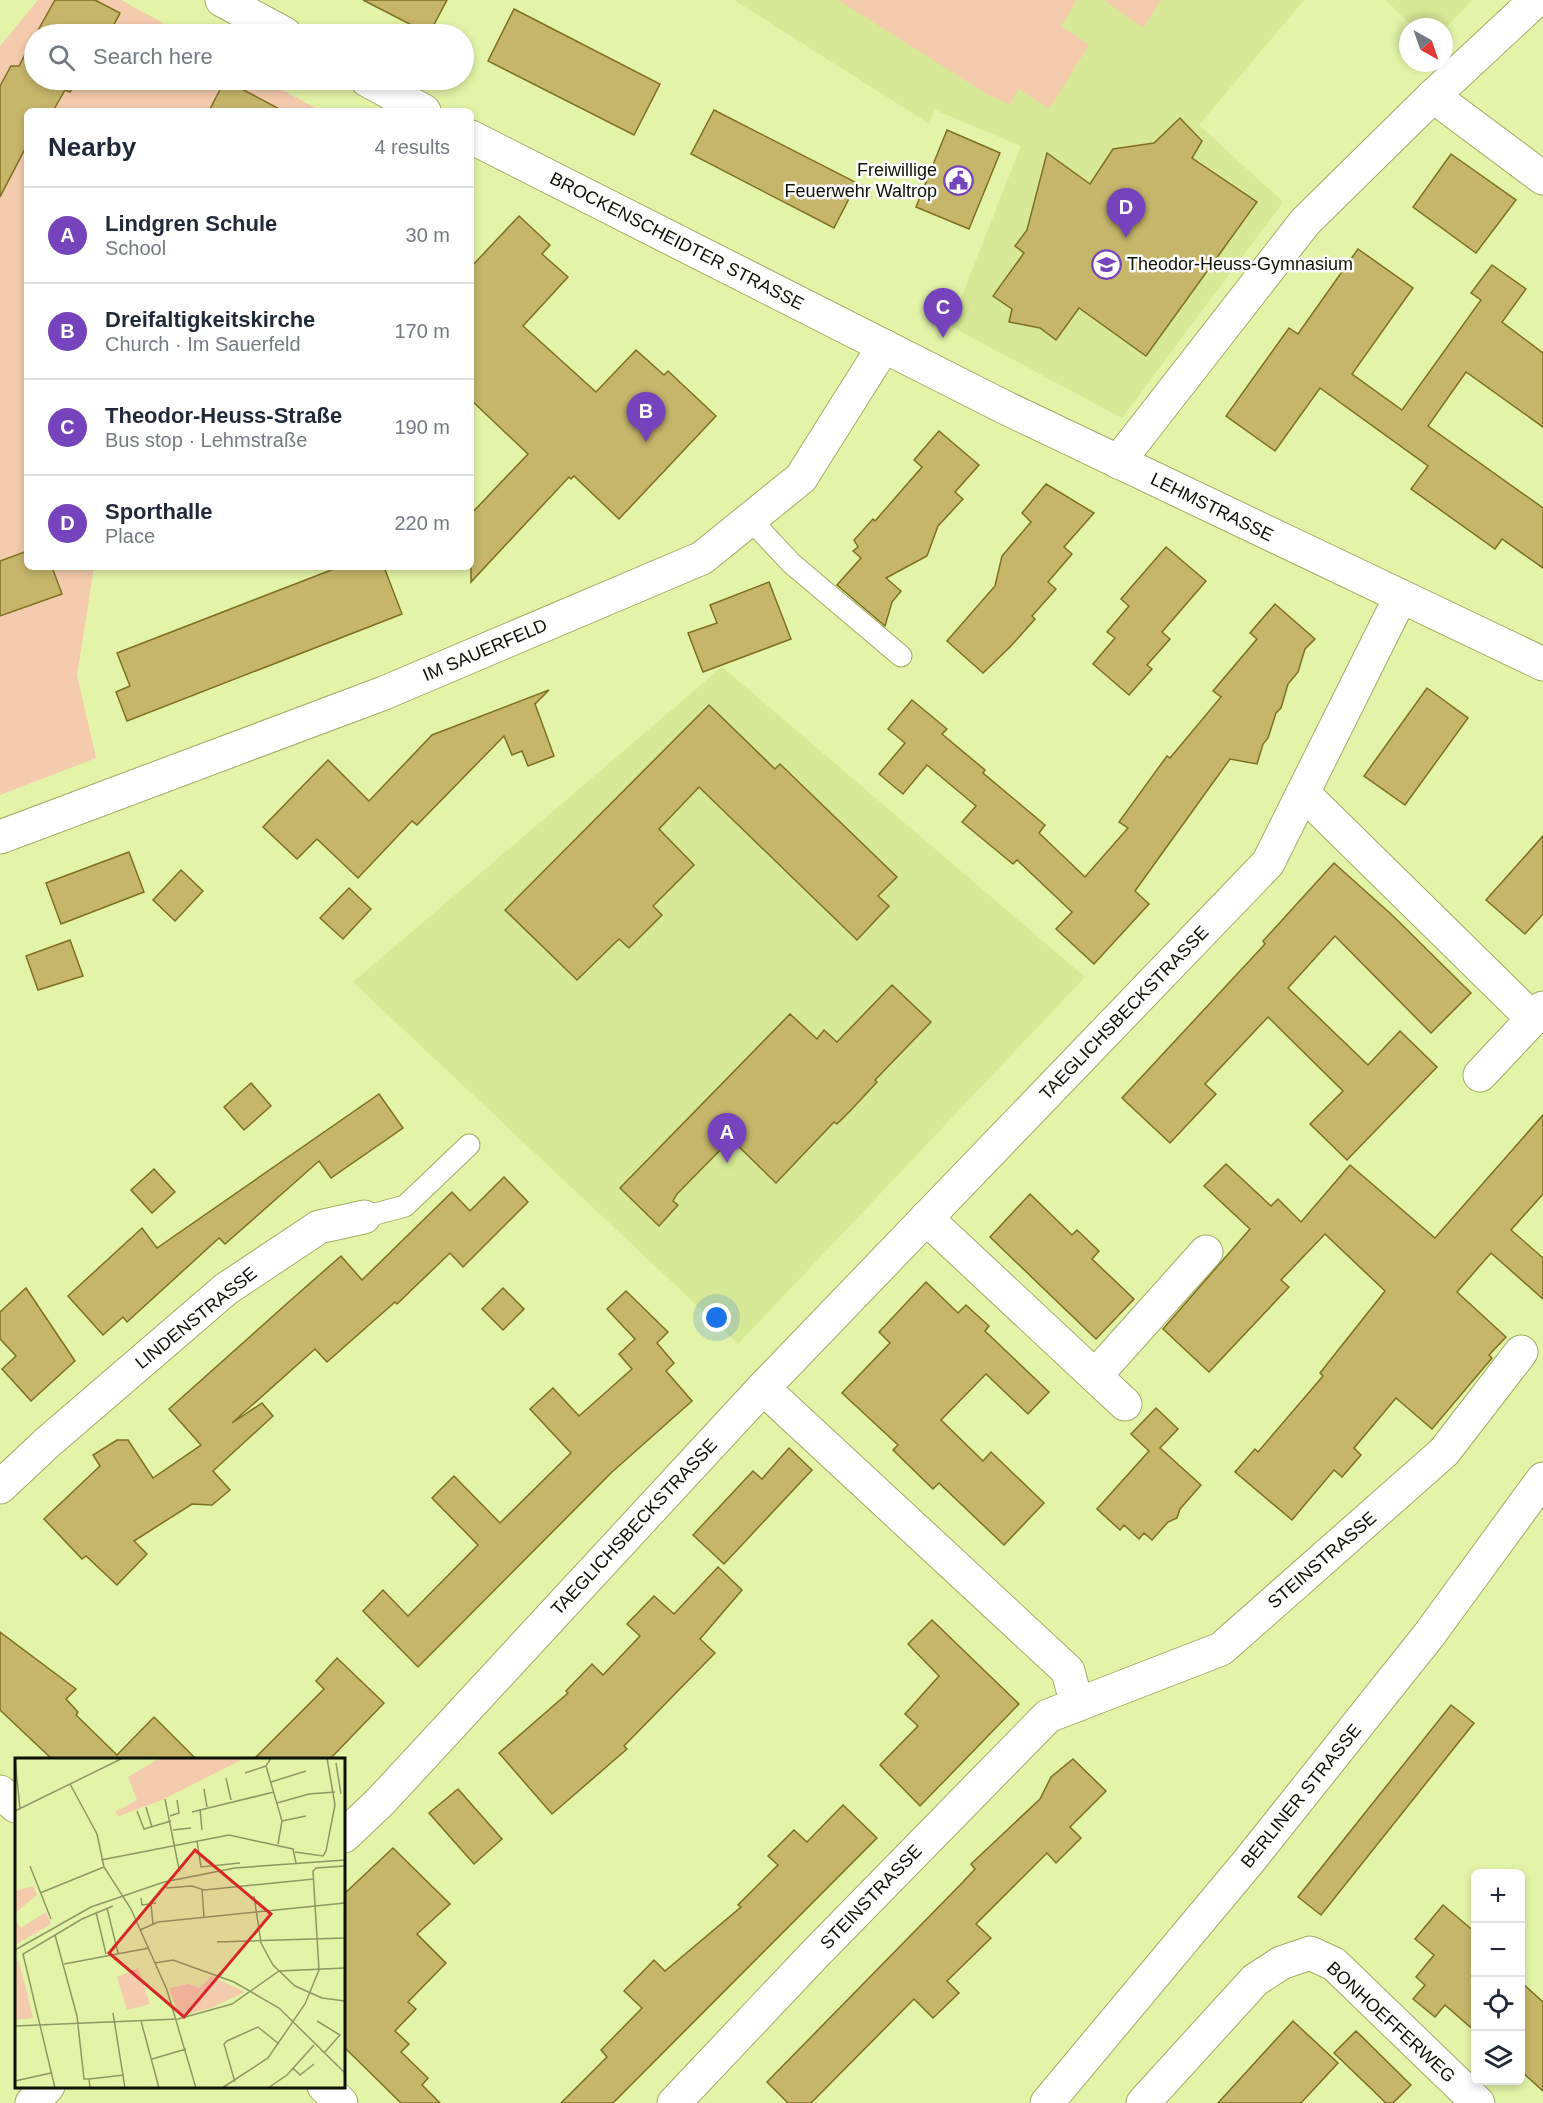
<!DOCTYPE html>
<meta charset="utf-8">
<style>
:root{--surface:#fff;--page:#f2f2f3;--text:#1f2937;--muted:#747a83;--line:#e0e1e3;--accent:#7544bc}
body{margin:0;font-family:Helvetica,sans-serif;background:var(--page);color:var(--text)}
.controls{position:absolute;right:18px;bottom:18px;display:grid;overflow:hidden;border-radius:9px;box-shadow:0 3px 9px #0003}
.controls button{width:54px;height:54px;display:grid;place-items:center;padding:0;border:0;border-bottom:2px solid var(--line);background:var(--surface);color:var(--text);font:30px sans-serif}
.compass{position:absolute;left:1399px;top:18px;width:54px;height:54px;border-radius:50%;background:var(--surface);box-shadow:0 3px 9px #0003;rotate:140deg}
.you{position:absolute;left:717px;top:1318px;width:21px;height:21px;margin:-15px;border:4px solid #fff;border-radius:50%;background:#1a73e8;box-shadow:0 0 0 9px #1a73e833}
.badge{display:grid;place-items:center;width:39px;height:39px;border-radius:50%;background:var(--accent);color:#fff;font-size:20px;font-weight:700}
.pin{position:absolute;translate:-50% -50px;filter:drop-shadow(0 2px 3px #0008)}
.pin::after{content:'';position:absolute;top:32px;width:21px;height:18px;background:inherit;clip-path:polygon(0 0,100% 0,50% 100%)}
.list{margin:0;padding:0;list-style:none}
h2{display:flex;justify-content:space-between;align-items:center;height:78px;margin:0;padding:0 24px;font-size:26px}
h2 small{font-size:20px;font-weight:400;color:var(--muted)}
.list li{display:grid;grid-template-columns:39px 1fr auto;gap:18px;align-items:center;box-sizing:border-box;height:96px;padding:0 24px;border-top:2px solid var(--line)}
.list b{display:block;font-size:22px;white-space:nowrap}
.list p{margin:0;font-size:20px;white-space:nowrap;color:var(--muted)}
.list em{font-size:20px;font-style:normal;color:var(--muted)}
.icon{flex:none;width:33px;height:33px;fill:none;stroke:currentColor;stroke-width:2;stroke-linecap:round;stroke-linejoin:round}
.map{position:relative;flex:none;width:1543px;height:2103px;overflow:hidden}
.search{position:absolute;background:var(--surface);box-shadow:0 3px 9px #0003;left:24px;top:24px;width:450px;height:66px;display:flex;align-items:center;gap:15px;box-sizing:border-box;padding:0 21px;border-radius:33px;color:var(--muted);font-size:22px}
.panel{position:absolute;background:var(--surface);box-shadow:0 3px 9px #0003;left:24px;top:108px;width:450px;height:462px;border-radius:9px}
.map>svg:first-child{display:block}
.built{fill:#d7e896}
.green{fill:#f4cbad}
.building{fill:#c5b66a;stroke:#7f7021;stroke-width:1.5}
.lines{fill:none;stroke-linecap:round;stroke-linejoin:round}
.lane-casing{stroke:#9fad64;stroke-width:23}
.street-casing{stroke:#9fad64;stroke-width:35}
.secondary-casing{stroke:#9fad64;stroke-width:35}
.lane{stroke:#fff;stroke-width:21}
.street{stroke:#fff;stroke-width:33}
.secondary{stroke:#fff;stroke-width:33}
.labels{text-anchor:middle;stroke-width:5;stroke-linejoin:round;paint-order:stroke}
.poi-label{font-size:18px;fill:#0d1100;stroke:#fff;text-anchor:end}
.street-label{font-size:18px;fill:#0d1100;stroke:#fff}
.inset-road{fill:none;stroke:#8d9964;stroke-width:1.5}
.view{fill:#d62828;fill-opacity:0.15;stroke:#d62828;stroke-width:3}
.inset-edge{fill:none;stroke:#0d1100;stroke-width:3}
</style>
<div class="map">
<svg width="1543" height="2103" viewBox="0 0 1543 2103">
<rect width="100%" height="100%" fill="#e3f3a7"/>
<g class="built">
<path d="M 734,0 L 1304,0 L 1199,125 L 1283,202 L 1122,418 L 950,326 L 1021,146 L 935,110 L 928,123 Z"/>
<path d="M 1386,0 L 1472,0 L 1444,30 L 1444,27 L 1413,27 Z"/>
<path d="M 722,667 L 1085,977 L 738,1344 L 353,982 Z"/>
</g>
<g class="green">
<path d="M 38,0 L 121,0 L 183,34 L 34,34 L 34,80 L 264,80 L 321,111 L 27,111 L 27,567 L 94,567 L 77,675 L 96,758 L 0,795 L 0,46 Z"/>
<path d="M 838,0 L 1077,0 L 1061,26 L 1089,45 L 1049,109 L 1019,89 L 1010,104 L 990,96 Z"/>
<path d="M 1104,0 L 1161,0 L 1143,28 Z"/>
</g>
<g class="building">
<path d="M 55,0 L 95,0 L 120,13 L 109,34 L 36,34 Z"/>
<path d="M 363,0 L 447,0 L 429,34 Z"/>
<path d="M 514,9 L 660,84 L 634,135 L 488,61 Z"/>
<path d="M 34,37 L 34,80 L 77,80 L 70,92 L 65,90 L 53,111 L 27,111 L 27,145 L 0,197 L 0,86 L 11,66 L 19,66 Z"/>
<path d="M 225,80 L 283,111 L 209,111 Z"/>
<path d="M 714,110 L 857,183 L 834,228 L 691,154 Z"/>
<path d="M 1180,118 L 1202,141 L 1192,158 L 1257,202 L 1146,356 L 1079,308 L 1056,340 L 1040,328 L 1009,322 L 1012,309 L 993,296 L 1024,253 L 1015,246 L 1027,230 L 1047,153 L 1090,184 L 1113,149 L 1154,143 Z"/>
<path d="M 947,130 L 1000,153 L 969,229 L 916,207 Z"/>
<path d="M 1451,154 L 1516,200 L 1476,253 L 1413,207 Z"/>
<path d="M 519,216 L 550,245 L 542,254 L 568,277 L 523,326 L 596,392 L 636,350 L 664,375 L 668,371 L 716,416 L 619,519 L 574,476 L 571,479 L 569,477 L 471,582 L 471,514 L 528,454 L 471,400 L 471,267 Z"/>
<path d="M 1358,249 L 1413,288 L 1352,374 L 1402,410 L 1481,300 L 1471,293 L 1492,265 L 1526,289 L 1502,322 L 1543,353 L 1543,427 L 1466,372 L 1428,426 L 1543,508 L 1543,568 L 1502,539 L 1495,549 L 1411,489 L 1428,466 L 1320,388 L 1275,451 L 1226,416 L 1289,328 L 1298,334 Z"/>
<path d="M 939,431 L 979,465 L 955,492 L 963,499 L 938,526 L 927,556 L 886,578 L 901,591 L 892,602 L 885,626 L 837,585 L 861,558 L 853,551 L 858,547 L 854,540 L 873,519 L 875,521 L 922,467 L 914,460 Z"/>
<path d="M 1046,484 L 1094,513 L 1064,547 L 1072,554 L 1048,582 L 1056,589 L 1032,616 L 1035,619 L 1010,647 L 983,673 L 947,641 L 995,586 L 1002,556 L 1031,522 L 1022,513 Z"/>
<path d="M 1166,547 L 1206,581 L 1162,632 L 1170,639 L 1147,665 L 1152,669 L 1129,695 L 1093,664 L 1115,638 L 1107,632 L 1129,606 L 1121,599 Z"/>
<path d="M 27,551 L 27,567 L 52,567 L 62,594 L 0,616 L 0,561 Z"/>
<path d="M 339,567 L 384,567 L 402,614 L 127,721 L 116,692 L 130,686 L 117,653 Z"/>
<path d="M 769,582 L 791,639 L 703,672 L 688,633 L 717,623 L 710,605 Z"/>
<path d="M 1275,604 L 1315,639 L 1305,649 L 1298,672 L 1288,684 L 1281,708 L 1276,713 L 1268,738 L 1263,744 L 1257,764 L 1230,759 L 1135,891 L 1149,904 L 1094,964 L 1056,929 L 1072,912 L 1017,860 L 1013,864 L 962,822 L 976,806 L 927,765 L 903,794 L 879,774 L 905,743 L 888,729 L 912,700 L 947,729 L 942,734 L 985,770 L 983,773 L 1045,825 L 1039,833 L 1085,877 L 1128,828 L 1119,822 L 1167,756 L 1170,758 L 1221,697 L 1213,691 L 1257,639 L 1250,633 Z"/>
<path d="M 1427,688 L 1468,718 L 1405,805 L 1364,776 Z"/>
<path d="M 549,690 L 535,704 L 554,756 L 528,766 L 522,751 L 512,755 L 504,736 L 417,825 L 412,821 L 358,878 L 317,839 L 297,859 L 263,827 L 328,760 L 369,801 L 432,735 Z"/>
<path d="M 709,705 L 775,769 L 780,764 L 897,877 L 878,896 L 889,906 L 857,940 L 699,787 L 659,829 L 694,865 L 653,906 L 662,915 L 629,948 L 619,939 L 577,980 L 505,910 Z"/>
<path d="M 1543,836 L 1543,914 L 1525,934 L 1486,900 Z"/>
<path d="M 129,852 L 144,892 L 61,924 L 46,883 Z"/>
<path d="M 1334,863 L 1392,915 L 1471,993 L 1431,1033 L 1335,936 L 1288,988 L 1368,1065 L 1400,1031 L 1437,1067 L 1347,1160 L 1310,1124 L 1343,1091 L 1268,1017 L 1205,1084 L 1216,1094 L 1170,1143 L 1122,1098 L 1265,944 L 1263,941 Z"/>
<path d="M 181,870 L 203,891 L 175,921 L 153,900 Z"/>
<path d="M 349,888 L 371,909 L 343,939 L 320,918 Z"/>
<path d="M 70,940 L 83,976 L 38,990 L 26,956 Z"/>
<path d="M 892,985 L 931,1022 L 875,1080 L 877,1082 L 852,1109 L 837,1124 L 834,1122 L 776,1183 L 731,1139 L 677,1194 L 673,1201 L 678,1205 L 659,1226 L 620,1188 L 790,1014 L 817,1039 L 824,1030 L 837,1042 Z"/>
<path d="M 251,1083 L 271,1106 L 244,1130 L 224,1107 Z"/>
<path d="M 379,1094 L 403,1128 L 331,1178 L 319,1161 L 225,1244 L 219,1238 L 127,1322 L 123,1317 L 103,1335 L 68,1296 L 142,1228 L 157,1248 Z"/>
<path d="M 1543,1115 L 1543,1194 L 1511,1230 L 1543,1258 L 1543,1299 L 1491,1253 L 1457,1292 L 1506,1337 L 1489,1355 L 1492,1358 L 1432,1429 L 1396,1398 L 1354,1448 L 1361,1455 L 1342,1477 L 1334,1470 L 1292,1520 L 1235,1472 L 1255,1449 L 1258,1452 L 1323,1376 L 1320,1373 L 1385,1291 L 1325,1234 L 1281,1280 L 1289,1287 L 1209,1372 L 1163,1329 L 1250,1229 L 1204,1186 L 1226,1164 L 1271,1206 L 1278,1199 L 1301,1222 L 1350,1165 L 1435,1238 Z"/>
<path d="M 154,1169 L 175,1192 L 152,1213 L 131,1190 Z"/>
<path d="M 504,1177 L 528,1202 L 463,1267 L 450,1253 L 397,1304 L 395,1302 L 327,1362 L 315,1349 L 232,1423 L 262,1403 L 273,1416 L 213,1471 L 230,1490 L 212,1505 L 192,1504 L 134,1541 L 147,1554 L 117,1585 L 86,1556 L 82,1559 L 44,1519 L 100,1466 L 93,1455 L 117,1440 L 128,1440 L 153,1478 L 201,1445 L 169,1409 L 292,1299 L 341,1256 L 362,1280 L 452,1192 L 470,1211 Z"/>
<path d="M 1030,1194 L 1072,1235 L 1077,1230 L 1099,1251 L 1092,1259 L 1134,1299 L 1096,1339 L 990,1237 Z"/>
<path d="M 926,1282 L 958,1313 L 966,1305 L 989,1326 L 985,1331 L 1049,1392 L 1028,1414 L 986,1374 L 941,1420 L 983,1461 L 991,1452 L 1044,1503 L 1004,1545 L 939,1483 L 933,1489 L 893,1450 L 898,1445 L 842,1393 L 890,1343 L 879,1332 Z"/>
<path d="M 26,1288 L 75,1361 L 31,1401 L 2,1369 L 16,1356 L 0,1339 L 0,1312 Z"/>
<path d="M 503,1288 L 524,1309 L 503,1330 L 482,1309 Z"/>
<path d="M 626,1291 L 668,1332 L 657,1343 L 674,1363 L 666,1371 L 692,1401 L 612,1472 L 418,1667 L 363,1611 L 383,1590 L 408,1616 L 478,1545 L 432,1498 L 454,1476 L 500,1523 L 571,1453 L 530,1409 L 553,1388 L 579,1416 L 632,1369 L 619,1354 L 635,1339 L 607,1309 Z"/>
<path d="M 1156,1408 L 1178,1429 L 1160,1448 L 1201,1485 L 1180,1509 L 1177,1518 L 1168,1522 L 1152,1540 L 1144,1533 L 1139,1539 L 1124,1525 L 1120,1530 L 1097,1509 L 1149,1451 L 1131,1434 Z"/>
<path d="M 789,1448 L 812,1470 L 724,1564 L 693,1535 L 753,1471 L 762,1479 Z"/>
<path d="M 718,1567 L 742,1590 L 700,1639 L 715,1653 L 624,1746 L 627,1749 L 552,1814 L 499,1753 L 568,1693 L 566,1691 L 592,1664 L 603,1675 L 640,1636 L 627,1624 L 654,1596 L 674,1614 Z"/>
<path d="M 932,1620 L 1019,1704 L 920,1806 L 880,1765 L 918,1726 L 905,1714 L 939,1676 L 908,1644 Z"/>
<path d="M 0,1632 L 76,1689 L 66,1699 L 78,1712 L 76,1715 L 117,1755 L 154,1717 L 197,1760 L 53,1760 L 0,1710 Z"/>
<path d="M 337,1658 L 384,1703 L 329,1760 L 253,1760 L 324,1689 L 316,1681 Z"/>
<path d="M 1451,1705 L 1474,1723 L 1321,1915 L 1298,1897 Z"/>
<path d="M 1073,1759 L 1106,1791 L 1070,1827 L 1081,1838 L 1056,1863 L 1047,1853 L 976,1924 L 991,1938 L 947,1981 L 959,1993 L 933,2018 L 914,1999 L 811,2103 L 788,2103 L 767,2082 L 962,1883 L 975,1869 L 971,1864 L 1040,1799 L 1051,1777 Z"/>
<path d="M 458,1789 L 502,1839 L 474,1864 L 429,1813 Z"/>
<path d="M 843,1805 L 877,1838 L 613,2103 L 561,2103 L 607,2057 L 601,2050 L 642,2008 L 624,1991 L 654,1960 L 665,1971 L 741,1907 L 738,1905 L 778,1865 L 768,1856 L 794,1830 L 807,1842 Z"/>
<path d="M 393,1848 L 450,1904 L 417,1934 L 446,1963 L 408,2002 L 416,2009 L 395,2031 L 409,2044 L 401,2052 L 428,2078 L 422,2085 L 440,2103 L 401,2103 L 344,2047 L 344,1894 Z"/>
<path d="M 1443,1905 L 1476,1933 L 1476,2032 L 1445,2005 L 1435,2017 L 1413,1999 L 1425,1985 L 1416,1977 L 1434,1955 L 1415,1939 Z"/>
<path d="M 1521,1982 L 1543,2002 L 1543,2091 L 1521,2071 Z"/>
<path d="M 1293,2021 L 1338,2063 L 1301,2103 L 1218,2103 Z"/>
<path d="M 1356,2031 L 1411,2085 L 1393,2103 L 1386,2103 L 1334,2053 Z"/>
</g>
<g class="lines">
<defs>
<g id="lane">
<path d="M 750,519 L 791,563 L 901,656"/>
<path d="M 364,1217 L 405,1206 L 469,1145"/>
</g>
<g id="street">
<path d="M 1433,96 L 1543,178"/>
<path d="M 1118,462 L 1305,222 L 1433,96 L 1536,0"/>
<path d="M 1303,793 L 1533,1019"/>
<path d="M 0,837 L 384,693 L 702,558 L 801,478 L 884,346"/>
<path d="M 1480,1075 L 1543,1008"/>
<path d="M 926,1218 L 1125,1404"/>
<path d="M 1095,1376 L 1206,1252"/>
<path d="M 763,1388 L 1068,1671 L 1077,1705"/>
<path d="M 0,1487 L 48,1442 L 226,1289 L 319,1227 L 364,1217"/>
<path d="M 0,1792 L 16,1806"/>
<path d="M 344,1836 L 380,1802 L 763,1388 L 1268,863 L 1400,598"/>
<path d="M 324,2086 L 341,2103"/>
<path d="M 32,2103 L 48,2086"/>
<path d="M 674,2103 L 814,1955 L 1048,1716 L 1221,1649 L 1444,1452 L 1521,1352"/>
<path d="M 1143,2103 L 1255,1980 L 1281,1963 L 1310,1953 L 1334,1964 L 1478,2103"/>
</g>
<g id="secondary">
<path d="M 222,0 L 285,34"/>
<path d="M 367,80 L 424,111"/>
<path d="M 471,137 L 1004,407 L 1543,664"/>
<path d="M 1047,2103 L 1249,1861 L 1429,1635 L 1543,1479"/>
</g>
</defs>
<use href="#lane" class="lane-casing"/>
<use href="#street" class="street-casing"/>
<use href="#secondary" class="secondary-casing"/>
<use href="#lane" class="lane"/>
<use href="#street" class="street"/>
<use href="#secondary" class="secondary"/>
</g>
<defs>
<symbol id="civic-ring" viewBox="-11 -11 22 22"><circle r="9.5" fill="#fff" stroke="#7544bc" stroke-width="1.5"/><path d="M-.6-6.5H3V-4.5H.6V-3L4-1V1h2V6H-6V1h2V-1L-.6-3ZM-1.2 2.5V6h2.4V2.5Z" fill="#7544bc"/></symbol>
<symbol id="school-ring" viewBox="-11 -11 22 22"><circle r="9.5" fill="#fff" stroke="#7544bc" stroke-width="1.5"/><path d="M0-5L7-2L0 1L-7-2ZM-4 1L0 2.5L4 1V4Q0 6-4 4Z" fill="#7544bc"/></symbol>
</defs>
<g fill-rule="evenodd">
<use href="#civic-ring" x="942" y="164" width="33" height="33"/>
<use href="#school-ring" x="1090" y="248" width="33" height="33"/>
</g>
<g class="labels">
<g class="poi-label">
<text x="937" y="176">Freiwillige<tspan x="937" dy="21">Feuerwehr Waltrop</tspan></text>
<text x="1127" y="270" text-anchor="start">Theodor-Heuss-Gymnasium</text>
</g>
<g class="street-label">
<text transform="translate(677 241) rotate(27)" y="6">BROCKENSCHEIDTER STRASSE</text>
<text transform="translate(1212 507) rotate(26)" y="6">LEHMSTRASSE</text>
<text transform="translate(485 650) rotate(-23)" y="6">IM SAUERFELD</text>
<text transform="translate(1124 1013) rotate(-46)" y="6">TAEGLICHSBECKSTRASSE</text>
<text transform="translate(196 1318) rotate(-39)" y="6">LINDENSTRASSE</text>
<text transform="translate(634 1527) rotate(-47)" y="6">TAEGLICHSBECKSTRASSE</text>
<text transform="translate(1322 1560) rotate(-41)" y="6">STEINSTRASSE</text>
<text transform="translate(1301 1796) rotate(-51)" y="6">BERLINER STRASSE</text>
<text transform="translate(871 1897) rotate(-46)" y="6">STEINSTRASSE</text>
<text transform="translate(1391 2022) rotate(43)" y="6">BONHOEFFERWEG</text>
</g>
</g>
<g transform="translate(15 1758)">
<rect width="330" height="330" fill="#e3f3a7"/>
<path d="M 145,0 L 230,0 L 147,42 L 104,58 L 100,54 L 122,42 L 113,19 ZM 19,128 L 22,137 L 0,155 L 0,133 ZM 31,154 L 36,166 L 0,187 L 0,161 L 6,170 ZM 4,203 L 18,260 L 0,262 L 0,204 ZM 123,210 L 135,246 L 112,252 L 102,219 ZM 196,218 L 230,234 L 196,250 L 165,258 L 154,230 L 173,226 L 185,230 Z" fill="#f4cbad"/>
<path class="inset-road" d="M 256,0 L 251,8 L 267,63 L 263,86M 0,3 L 5,50M 321,5 L 326,36M 230,15 L 251,8M 211,20 L 216,42M 256,24 L 291,13M 55,26 L 82,76 L 89,109 L 116,151 L 152,232 L 181,330M 189,31 L 192,49M 150,41 L 164,111M 262,45 L 294,36 L 320,34M 131,49 L 137,69M 185,51 L 187,72M 0,53 L 108,0M 122,53 L 129,71 L 156,63M 177,54 L 259,34M 155,58 L 164,55 L 162,42M 267,63 L 291,58M 158,72 L 176,70M 182,83 L 186,109 L 225,105M 280,94 L 308,98 L 311,93 L 320,47 L 312,0M 86,102 L 214,77 L 278,91 L 281,105M 15,108 L 36,161M 151,130 L 177,128 L 189,132 L 299,121M 187,131 L 189,159M 25,135 L 89,109M 239,138 L 246,185 L 258,207 L 280,228 L 307,240 L 330,243M 126,140 L 127,147 L 141,145M 136,146 L 138,166M 92,150 L 103,195M 81,154 L 91,196M 125,172 L 143,164 L 330,145M 40,177 L 62,258 L 69,321 L 74,321 L 75,330M 202,184 L 330,180M 0,192 L 76,149 L 149,124 L 220,110 L 330,102M 140,205 L 158,202 L 219,224 L 264,250 L 330,315M 49,206 L 134,190M 98,255 L 110,330M 126,263 L 144,330M 302,263 L 325,277 L 309,295M 0,268 L 163,261 L 217,246 L 264,213 L 330,210M 137,301 L 171,291M 278,310 L 285,317 L 299,306M 74,321 L 109,317M 0,323 L 36,315M 220,324 L 209,286 L 212,283 L 243,269 L 264,286M 40,330 L 8,196 L 67,161 L 98,148M 207,330 L 253,300 L 290,246 L 304,212 L 298,113 L 301,110 L 330,108M 253,330 L 272,317 L 299,287"/>
<path class="view" d="M 180,92 L 256,156 L 169,259 L 94,195 Z"/>
<rect width="330" height="330" class="inset-edge"/>
</g>
</svg>
<div class="controls">
<button>+</button>
<button>−</button>
<button><svg class="icon" aria-label="locate" viewBox="0 0 24 24"><circle cx="12" cy="12" r="6"/><path d="M12 2v4M12 18v4M2 12h4M18 12h4"/></svg></button>
<button><svg class="icon" aria-label="layers" viewBox="0 0 24 24"><path d="M12 4l9 5-9 5-9-5zM3 14l9 5 9-5"/></svg></button>
</div>
<svg class="compass" viewBox="-18 -18 36 36"><path d="M0-13l5 13h-10z" fill="#e53935"/><path d="M0 13l5-13h-10z" fill="#747a83"/></svg>
<div class="you"></div>
<div class="pin badge" style="left:727px;top:1163px">A</div>
<div class="pin badge" style="left:646px;top:442px">B</div>
<div class="pin badge" style="left:943px;top:338px">C</div>
<div class="pin badge" style="left:1126px;top:238px">D</div>
<div class="search"><svg class="icon" aria-label="search" viewBox="0 0 24 24"><circle cx="10" cy="10" r="6"/><path d="M15 15l6 6"/></svg>Search here</div>
<section class="panel">
<h2>Nearby<small>4 results</small></h2>
<ul class="list">
<li><span class="badge">A</span><div><b>Lindgren Schule</b><p>School</p></div><em>30 m</em></li>
<li><span class="badge">B</span><div><b>Dreifaltigkeitskirche</b><p>Church · Im Sauerfeld</p></div><em>170 m</em></li>
<li><span class="badge">C</span><div><b>Theodor-Heuss-Straße</b><p>Bus stop · Lehmstraße</p></div><em>190 m</em></li>
<li><span class="badge">D</span><div><b>Sporthalle</b><p>Place</p></div><em>220 m</em></li>
</ul>
</section>
</div>
